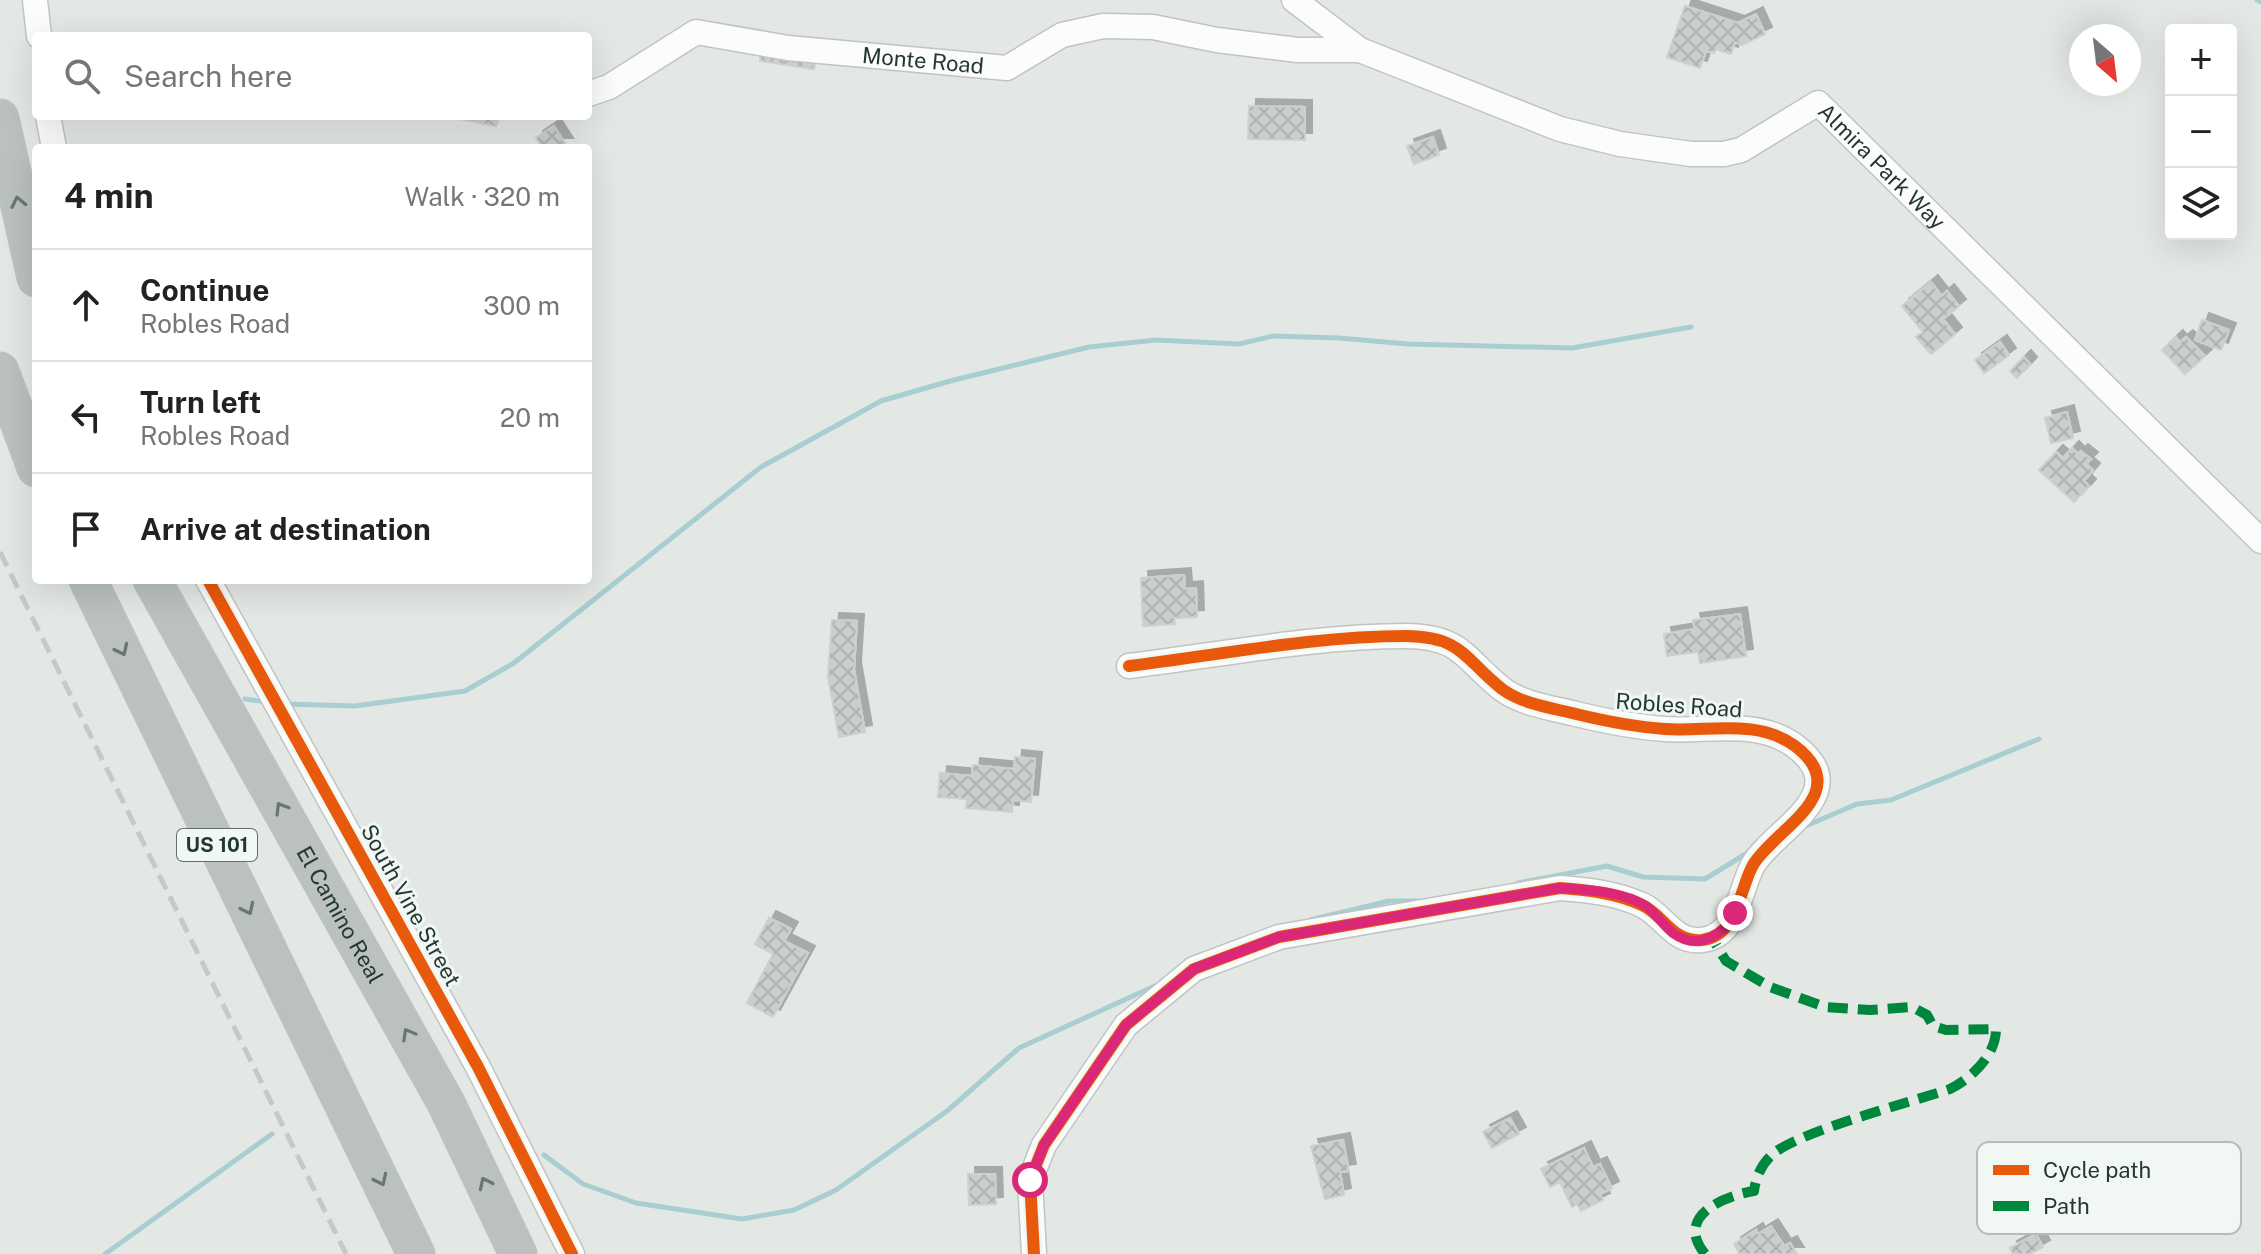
<!DOCTYPE html>
<meta charset="utf-8">
<style>
:root{--surface:#fff;--page:#f2f2f2;--text:#222;--muted:#767676;--line:#e0e0e0}
body{margin:0;font-family:"Public Sans",sans-serif;background:var(--page);color:var(--text)}
.controls{position:absolute;right:24px;top:24px;display:grid;overflow:hidden;border-radius:8px;box-shadow:0 8px 32px #0002}
.controls button{width:72px;height:72px;display:grid;place-items:center;padding:0;border:0;border-bottom:2px solid var(--line);background:var(--surface);color:var(--text);font:40px sans-serif}
.compass{position:absolute;left:2069px;top:24px;width:72px;height:72px;border-radius:50%;background:var(--surface);box-shadow:0 8px 32px #0002;rotate:152deg}
.stop{position:absolute;width:24px;height:24px;margin:-18px;border:6px solid #db2777;border-radius:50%;background:#fff}
.stop.end{background:#db2777;border-color:#fff;box-shadow:0 2px 8px #0008}
.list{margin:0;padding:0;list-style:none}
h2{display:flex;justify-content:space-between;align-items:center;height:104px;margin:0;padding:0 32px;font-size:34px}
h2 small{font-size:26px;font-weight:400;color:var(--muted)}
.list li{display:grid;grid-template-columns:52px 1fr auto;gap:24px;align-items:center;box-sizing:border-box;height:112px;padding:0 32px;border-top:2px solid var(--line)}
.list b{display:block;font-size:30px;white-space:nowrap}
.list p{margin:0;font-size:26px;white-space:nowrap;color:var(--muted)}
.list em{font-size:26px;font-style:normal;color:var(--muted)}
.icon{flex:none;width:44px;height:44px;fill:none;stroke:currentColor;stroke-width:2;stroke-linecap:round;stroke-linejoin:round}
.map{position:relative;flex:none;width:2261px;height:1254px;overflow:hidden}
.search{position:absolute;background:var(--surface);box-shadow:0 8px 32px #0002;left:32px;top:32px;width:560px;height:88px;display:flex;align-items:center;gap:20px;box-sizing:border-box;padding:0 28px;border-radius:8px;color:var(--muted);font-size:30px}
.panel{position:absolute;background:var(--surface);box-shadow:0 8px 32px #0002;left:32px;top:144px;width:560px;height:440px;border-radius:8px}
.map>svg:first-child{display:block}
.lines{fill:none;stroke-linecap:round;stroke-linejoin:round}
.stream{stroke:#a8ced1;stroke-width:5}
.building{fill:url(#building-cross-hatch);stroke:#ccd0ce;stroke-width:2;filter:url(#shadow)}
.minor-casing{stroke:#c0c5c2;stroke-width:27}
.highway-casing{stroke:#bcc4c1;stroke-width:39}
.minor{stroke:#fbfcfb;stroke-width:24}
.highway{stroke:#bac1bf;stroke-width:36}
.rail{stroke:#c7c9c8;stroke-width:5;stroke-dasharray:16 8;stroke-linecap:butt}
.quiet{stroke:#00873e;stroke-width:10;stroke-dasharray:20 10;stroke-linecap:butt}
.cycleway-casing{stroke:#f1f7f3;stroke-width:17}
.cycleway{stroke:#e8590c;stroke-width:12}
.oneway{stroke:#677671}
.route{stroke:#db2777;stroke-width:10}
.labels{text-anchor:middle;stroke-width:6;stroke-linejoin:round;paint-order:stroke}
.shield{fill:#f1f7f3;stroke:#61716b;stroke-width:2}
.shield-label{font-size:20px;font-weight:bold;fill:#233831}
.street-label{font-size:22px;fill:#233831;stroke:#f1f7f3}
.key{fill:#f1f7f3;stroke:#b3beb9;stroke-width:2}
.key-label{font-size:22px;fill:#233831}
</style>
<div class="map">
<svg width="2261" height="1254" viewBox="0 0 2261 1254">
<defs>
<pattern id="building-cross-hatch" width="8" height="8" patternUnits="userSpaceOnUse" patternTransform="scale(2)"><rect width="8" height="8" fill="#cacfcd"/><path d="M0 0l8 8M0 8l8-8" fill="none" stroke="#adb2b0"/></pattern>
<filter id="shadow"><feDropShadow dx="7" dy="-7" stdDeviation="0" flood-color="#0004"/></filter>
</defs>
<rect width="100%" height="100%" fill="#e3e8e5"/>
<g class="lines">
<g class="stream">
<path d="M 2257,0 L 2261,2"/>
<path d="M 245,699 L 266,702"/>
<path d="M 284,704 L 355,706 L 465,691 L 514,663 L 761,467 L 881,401 L 950,381 L 1089,347 L 1156,340 L 1239,344 L 1273,336 L 1339,338 L 1408,344 L 1572,348 L 1691,327"/>
<path d="M 1801,828 L 1857,804 L 1891,800 L 2039,739"/>
<path d="M 1518,883 L 1607,866 L 1643,877 L 1705,879 L 1752,850"/>
<path d="M 1310,920 L 1389,901 L 1422,901"/>
<path d="M 544,1155 L 583,1184 L 636,1203 L 742,1219 L 794,1210 L 836,1190 L 947,1111 L 1019,1048 L 1157,985"/>
<path d="M 105,1254 L 272,1134"/>
</g>
</g>
<g class="building">
<path d="M 1685,6 L 1738,23 L 1756,14 L 1765,34 L 1742,45 L 1735,42 L 1731,54 L 1716,49 L 1714,53 L 1706,51 L 1700,68 L 1667,57 Z"/>
<path d="M 761,50 L 816,57 L 814,69 L 760,61 Z"/>
<path d="M 1249,106 L 1305,107 L 1305,140 L 1248,139 Z"/>
<path d="M 445,116 L 500,116 L 496,126 Z"/>
<path d="M 554,126 L 566,145 L 541,145 L 536,138 Z"/>
<path d="M 1433,137 L 1439,155 L 1414,164 L 1407,146 Z"/>
<path d="M 1931,282 L 1942,296 L 1947,291 L 1959,306 L 1943,319 L 1955,334 L 1931,354 L 1916,337 L 1923,332 L 1902,306 Z"/>
<path d="M 2202,320 L 2229,330 L 2221,350 L 2195,340 Z"/>
<path d="M 2176,337 L 2180,342 L 2186,337 L 2205,356 L 2185,374 L 2162,350 Z"/>
<path d="M 2000,342 L 2009,355 L 1984,373 L 1975,360 Z"/>
<path d="M 2024,357 L 2030,364 L 2017,378 L 2010,371 Z"/>
<path d="M 2067,412 L 2073,438 L 2051,443 L 2045,418 Z"/>
<path d="M 2072,448 L 2078,454 L 2081,451 L 2091,459 L 2086,464 L 2093,470 L 2084,481 L 2089,486 L 2074,502 L 2039,470 L 2056,452 L 2063,458 Z"/>
<path d="M 1184,575 L 1185,589 L 1196,588 L 1197,617 L 1174,618 L 1175,624 L 1143,626 L 1141,578 Z"/>
<path d="M 1740,614 L 1746,656 L 1700,663 L 1698,652 L 1667,656 L 1664,634 L 1695,629 L 1693,620 Z"/>
<path d="M 832,620 L 857,621 L 854,669 L 865,732 L 839,737 L 828,677 Z"/>
<path d="M 1015,757 L 1035,759 L 1031,802 L 1013,800 L 1012,812 L 966,808 L 967,799 L 938,797 L 940,773 L 972,776 L 973,765 L 1014,769 Z"/>
<path d="M 769,918 L 791,929 L 784,941 L 808,953 L 773,1017 L 747,1003 L 773,954 L 755,944 Z"/>
<path d="M 1510,1118 L 1519,1134 L 1492,1148 L 1483,1132 Z"/>
<path d="M 1343,1140 L 1349,1171 L 1340,1172 L 1344,1195 L 1325,1199 L 1311,1146 Z"/>
<path d="M 1584,1148 L 1593,1167 L 1600,1164 L 1612,1188 L 1600,1194 L 1603,1200 L 1581,1211 L 1577,1204 L 1572,1207 L 1560,1182 L 1550,1187 L 1541,1169 Z"/>
<path d="M 968,1174 L 995,1174 L 996,1204 L 969,1205 Z"/>
<path d="M 1771,1226 L 1784,1246 L 1790,1243 L 1797,1254 L 1740,1254 L 1734,1244 L 1756,1230 L 1758,1234 Z"/>
<path d="M 2036,1234 L 2043,1247 L 2030,1254 L 2013,1254 L 2010,1248 Z"/>
</g>
<g class="lines">
<defs>
<g id="minor">
<path d="M 35,0 L 39,36"/>
<path id="s1" d="M 1294,0 L 1360,50 L 1560,129 L 1620,144 L 1691,154 L 1724,154 L 1741,150 L 1818,103 L 2261,541"/>
<path id="s2" d="M 588,94 L 609,87 L 696,32 L 788,48 L 1007,68 L 1062,35 L 1103,26 L 1153,27 L 1217,40 L 1298,50 L 1360,50"/>
<path d="M 48,116 L 54,148"/>
<path d="M 208,580 L 478,1067 L 572,1254"/>
<path d="M 1034,1254 L 1030,1180 L 1044,1145 L 1126,1025 L 1194,969 L 1279,937 L 1560,888 C 1588,890 1616,893 1642,905 C 1664,915 1673,943 1702,940 C 1738,936 1739,890 1753,865 C 1774,829 1857,793 1795,746 C 1757,718 1708,732 1665,729 C 1635,727 1605,721 1576,714 C 1552,708 1522,704 1502,689 C 1463,658 1463,637 1406,636 C 1314,636 1220,655 1129,666"/>
</g>
<g id="highway">
<path d="M 0,118 L 36,278"/>
<path d="M 0,371 L 36,468"/>
<path d="M 88,580 L 416,1254"/>
<path id="s3" d="M 152,580 L 446,1103 L 518,1254"/>
</g>
</defs>
<use href="#minor" class="minor-casing"/>
<use href="#highway" class="highway-casing"/>
<use href="#minor" class="minor"/>
<use href="#highway" class="highway"/>
<path class="rail" d="M 0,552 L 346,1254"/>
<path class="quiet" d="M 1705,1254 C 1674,1216 1724,1196 1754,1191 C 1756,1176 1762,1163 1774,1153 C 1802,1131 1911,1102 1950,1089 C 1972,1078 1996,1055 1996,1029 L 1946,1030 L 1933,1026 L 1927,1015 L 1912,1007 L 1870,1010 L 1825,1007 L 1770,987 L 1726,961 L 1712,938"/>
<defs>
<g id="cycleway">
<path d="M 208,580 L 478,1067 L 572,1254"/>
<path d="M 1034,1254 L 1030,1180 L 1044,1145 L 1126,1025 L 1194,969 L 1279,937 L 1560,888 C 1588,890 1616,893 1642,905 C 1664,915 1673,943 1702,940 C 1738,936 1739,890 1753,865 C 1774,829 1857,793 1795,746 C 1757,718 1708,732 1665,729 C 1635,727 1605,721 1576,714 C 1552,708 1522,704 1502,689 C 1463,658 1463,637 1406,636 C 1314,636 1220,655 1129,666"/>
</g>
</defs>
<use href="#cycleway" class="cycleway-casing"/>
<use href="#cycleway" class="cycleway"/>
</g>
<defs><path id="oneway-chevron" d="M-2-3.5L2.5 0L-2 3.5" fill="none" stroke-width="1.6" stroke-linecap="round" stroke-linejoin="round" transform="scale(2)"/></defs>
<g class="oneway">
<use href="#oneway-chevron" transform="translate(18 202) rotate(-102)"/>
<use href="#oneway-chevron" transform="translate(122 650) rotate(64)"/>
<use href="#oneway-chevron" transform="translate(281 808) rotate(-121)"/>
<use href="#oneway-chevron" transform="translate(248 909) rotate(64)"/>
<use href="#oneway-chevron" transform="translate(408 1034) rotate(-119)"/>
<use href="#oneway-chevron" transform="translate(381 1180) rotate(64)"/>
<use href="#oneway-chevron" transform="translate(485 1183) rotate(-116)"/>
</g>
<g class="lines">
<path class="route" d="M 1030,1180 L 1044,1145 L 1126,1025 L 1194,969 L 1279,937 L 1560,888 C 1587,890 1622,891 1646,906 C 1656,913 1663,925 1673,933 C 1698,951 1723,936 1735,913"/>
</g>
<g class="labels">
<rect class="shield" x="177" y="829" width="80" height="32" rx="6"/>
<g class="shield-label">
<text x="217" y="852">US 101</text>
</g>
<g class="street-label">
<text dy="8" stroke="none"><textPath href="#s2" startOffset="354">Monte Road</textPath></text>
<text dy="8" stroke="none"><textPath href="#s1" startOffset="662">Almira Park Way</textPath></text>
<text transform="translate(1679 705) rotate(4)" y="8">Robles Road</text>
<text transform="translate(411 905) rotate(61)" y="8">South Vine Street</text>
<text dy="8" stroke="none"><textPath href="#s3" startOffset="384">El Camino Real</textPath></text>
</g>
</g>
<rect x="1977" y="1142" width="264" height="92" rx="12" class="key"/>
<rect x="1993" y="1165" width="36" height="10" fill="#e8590c"/>
<rect x="1993" y="1201" width="36" height="10" fill="#00873e"/>
<g class="key-label">
<text x="2043" y="1178">Cycle path</text>
<text x="2043" y="1214">Path</text>
</g>
</svg>
<div class="controls">
<button>+</button>
<button>−</button>
<button><svg class="icon" aria-label="layers" viewBox="0 0 24 24"><path d="M12 4l9 5-9 5-9-5zM3 14l9 5 9-5"/></svg></button>
</div>
<svg class="compass" viewBox="-18 -18 36 36"><path d="M0-13l5 13h-10z" fill="#e53935"/><path d="M0 13l5-13h-10z" fill="#767676"/></svg>
<div class="stop" style="left:1030px;top:1180px"></div>
<div class="stop end" style="left:1735px;top:913px"></div>
<div class="search"><svg class="icon" aria-label="search" viewBox="0 0 24 24"><circle cx="10" cy="10" r="6"/><path d="M15 15l6 6"/></svg>Search here</div>
<section class="panel">
<h2>4 min<small>Walk · 320 m</small></h2>
<ul class="list">
<li><svg class="icon" aria-label="ahead" viewBox="0 0 24 24"><path d="M12 20V5M6 11l6-6 6 6"/></svg><div><b>Continue</b><p>Robles Road</p></div><em>300 m</em></li>
<li><svg class="icon" aria-label="left" viewBox="0 0 24 24"><path d="M17 20v-9H6M10 6l-5 5 5 5"/></svg><div><b>Turn left</b><p>Robles Road</p></div><em>20 m</em></li>
<li><svg class="icon" aria-label="arrive" viewBox="0 0 24 24"><path d="M6 21V4h12l-3 4 3 4H6"/></svg><div><b>Arrive at destination</b></div></li>
</ul>
</section>
</div>
